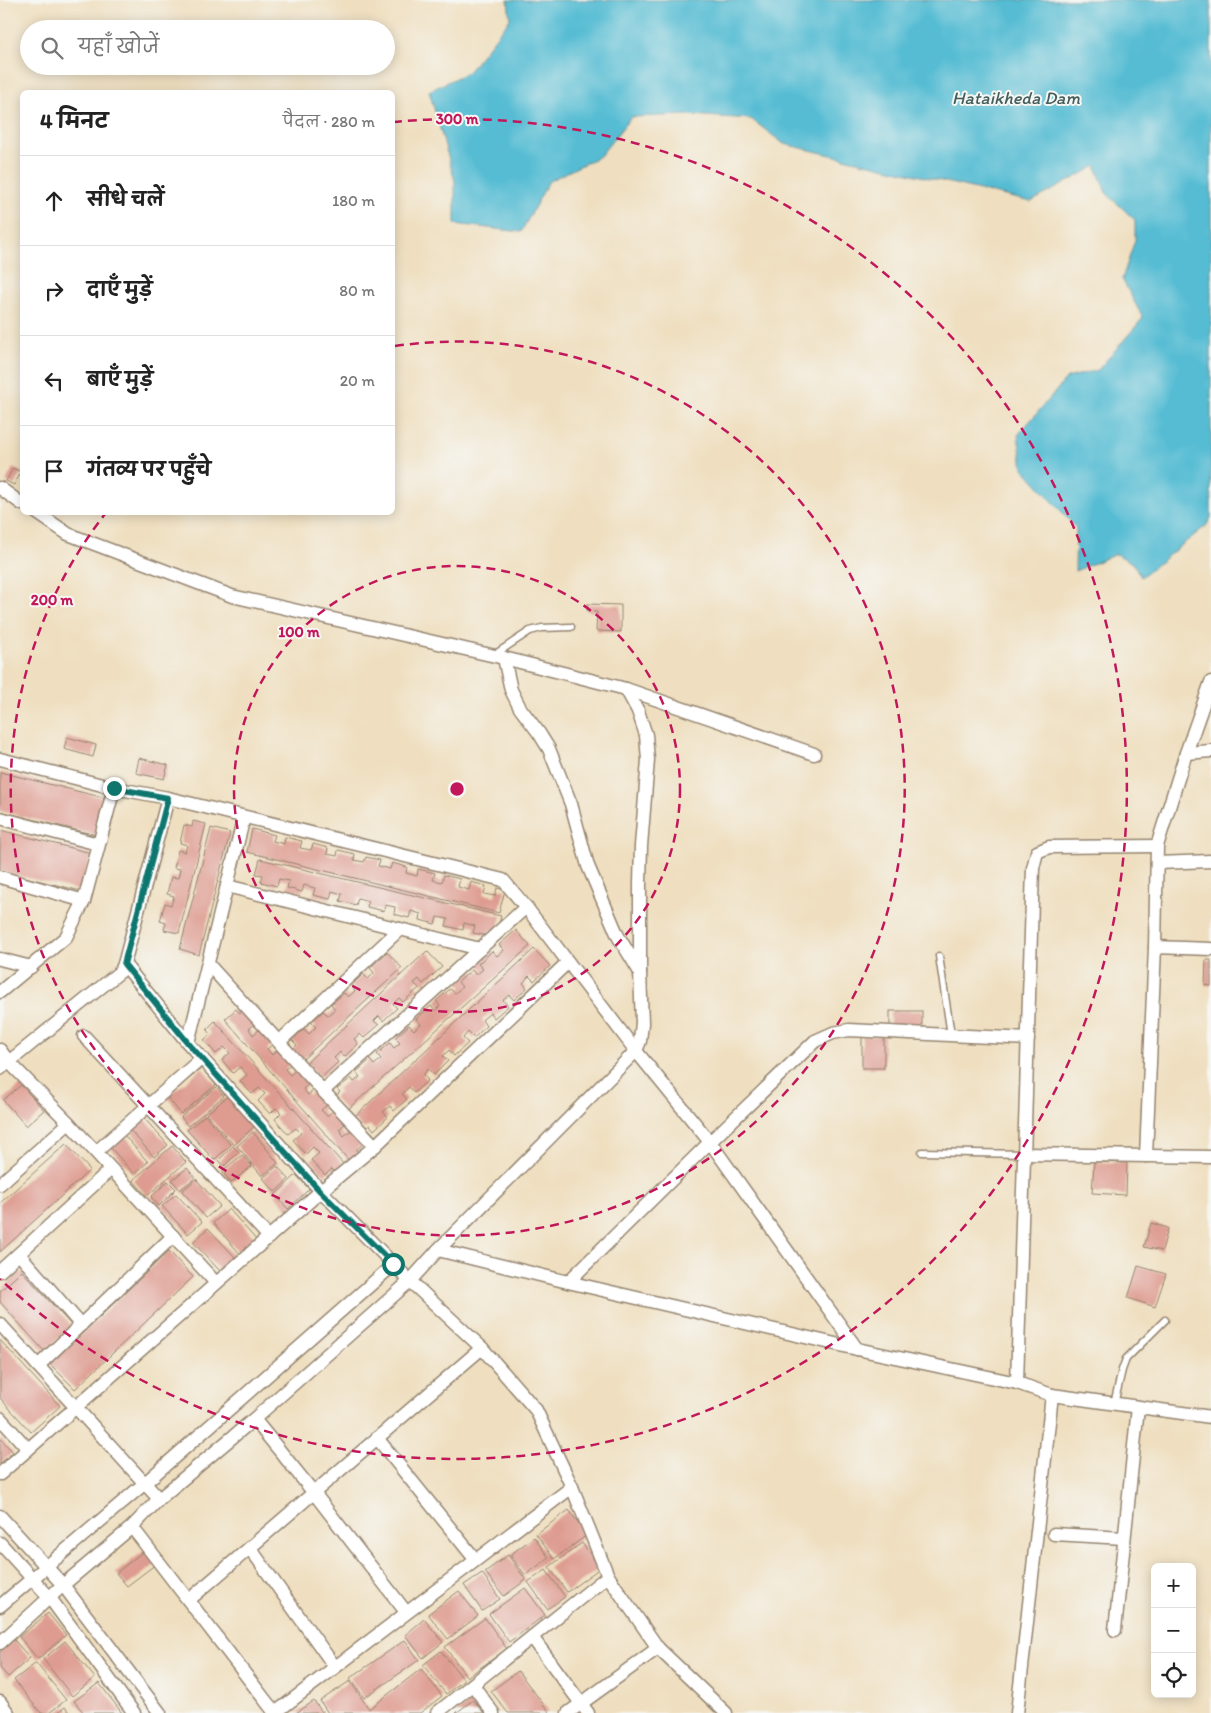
<!DOCTYPE html>
<html lang="hi">
<meta charset="utf-8">
<style>
:root{--surface:#fff;--page:#f2f2f2;--text:#222;--muted:#767676;--line:#e0e0e0}
body{margin:0;font-family:Itim,"Playpen Sans Deva",sans-serif;background:var(--page);color:var(--text)}
.controls{position:absolute;right:15px;bottom:15px;display:grid;overflow:hidden;border-radius:8px;box-shadow:0 2px 12px #0003}
.controls button{width:45px;height:45px;display:grid;place-items:center;padding:0;border:0;border-bottom:1px solid var(--line);background:var(--surface);color:var(--text);font:25px sans-serif}
.stop{position:absolute;width:15px;height:15px;margin:-11px;border:4px solid #0f766e;border-radius:50%;background:#fff}
.stop.end{background:#0f766e;border-color:#fff;box-shadow:0 1px 5px #0008}
.list{margin:0;padding:0;list-style:none}
h2{display:flex;justify-content:space-between;align-items:center;height:65px;margin:0;padding:0 20px;font-size:21px}
h2 small{font-size:16px;font-weight:400;color:var(--muted)}
.list li{display:grid;grid-template-columns:32px 1fr auto;gap:15px;align-items:center;box-sizing:border-box;height:90px;padding:0 20px;border-top:1px solid var(--line)}
.list b{display:block;font-size:19px;white-space:nowrap}
.list em{font-size:16px;font-style:normal;color:var(--muted)}
.icon{flex:none;width:28px;height:28px;fill:none;stroke:currentColor;stroke-width:2;stroke-linecap:round;stroke-linejoin:round}
.map{position:relative;flex:none;width:1211px;height:1713px;overflow:hidden}
.search{position:absolute;background:var(--surface);box-shadow:0 2px 12px #0003;left:20px;top:20px;width:375px;height:55px;display:flex;align-items:center;gap:12px;box-sizing:border-box;padding:0 18px;border-radius:28px;color:var(--muted);font-size:19px}
.panel{position:absolute;background:var(--surface);box-shadow:0 2px 12px #0003;left:20px;top:90px;width:375px;height:425px;border-radius:8px}
.map>svg:first-child{display:block}
.water{fill:#55bcd3;stroke:#487378}
.building{fill:#de9b90}
.lines{fill:none;stroke-linecap:round;stroke-linejoin:round}
.service-casing{stroke:#95846f;stroke-width:9}
.minor-casing{stroke:#95846f;stroke-width:15}
.service{stroke:#fff;stroke-width:6}
.minor{stroke:#fff;stroke-width:12}
.route{stroke:#0f766e;stroke-width:6}
.ring{fill:none;stroke:#c2185b;stroke-width:2.5;stroke-dasharray:9 6}
.labels{text-anchor:middle;stroke-width:4;stroke-linejoin:round;paint-order:stroke}
.water-label{font-size:18px;font-style:italic;fill:#445d5d;stroke:#f6f6f2}
.centre{fill:#c2185b;stroke:#f6f6f2;stroke-width:2.5}
.ring-label{font-size:15px;text-anchor:middle;font-weight:bold;fill:#c2185b;stroke:#f6f6f2;stroke-width:4;stroke-linejoin:round;paint-order:stroke}
</style>
<div class="map">
<svg width="1211" height="1713" viewBox="0 0 1211 1713">
<rect width="100%" height="100%" fill="#f6f6f2"/>
<filter id="ink" filterUnits="userSpaceOnUse"><feTurbulence type="fractalNoise" baseFrequency=".02" numOctaves="2"/><feDisplacementMap in="SourceGraphic" scale="10" xChannelSelector="R" yChannelSelector="G"/><feConvolveMatrix kernelMatrix="1 2 1 2 8 2 1 2 1" color-interpolation-filters="sRGB"/></filter>
<filter id="wash" filterUnits="userSpaceOnUse"><feTurbulence type="fractalNoise" baseFrequency=".0096" numOctaves="4" result="noise"/><feDisplacementMap in="SourceGraphic" scale="20" xChannelSelector="R" yChannelSelector="G"/><feGaussianBlur stdDeviation="1.12" result="paint"/><feColorMatrix in="noise" values="0 0 0 0 0 0 0 0 0 0 0 0 0 0 0 0 0 1.4 0 .05"/><feComposite in="paint" operator="in"/></filter>
<g filter="url(#wash)">
<rect width="100%" height="100%" fill="#efdfc0"/>
<path class="water" d="M 508,0 L 1211,0 L 1211,518 L 1206,526 L 1141,577 L 1133,563 L 1116,554 L 1075,571 L 1076,528 L 1023,468 L 1018,435 L 1067,378 L 1098,370 L 1143,318 L 1122,279 L 1135,240 L 1135,220 L 1106,193 L 1096,166 L 1031,202 L 784,144 L 751,119 L 690,115 L 631,117 L 600,156 L 549,181 L 521,232 L 455,224 L 455,181 L 429,91 L 468,72 L 510,19 Z"/>
<g id="blocks">
<g class="building">
<path d="M 13,468 L 21,472 L 14,485 L 6,481 Z"/>
<path d="M 587,604 L 621,605 L 621,632 L 596,631 L 597,612 L 587,611 Z"/>
<path d="M 67,737 L 96,745 L 93,757 L 64,749 Z"/>
<path d="M 139,758 L 168,765 L 164,779 L 136,773 Z"/>
<path d="M 0,772 L 105,798 L 96,835 L 0,811 Z"/>
<path d="M 193,821 L 206,824 L 179,933 L 164,930 L 166,923 L 160,921 L 165,903 L 171,905 L 174,896 L 167,894 L 171,877 L 178,878 L 180,869 L 174,868 L 178,850 L 185,852 L 187,845 L 180,843 L 184,825 L 192,827 Z"/>
<path d="M 211,828 L 230,833 L 199,955 L 180,949 Z"/>
<path d="M 252,829 L 275,835 L 273,841 L 284,844 L 285,837 L 302,841 L 300,848 L 311,850 L 313,844 L 328,848 L 327,854 L 337,856 L 338,850 L 355,854 L 354,860 L 364,862 L 366,857 L 380,860 L 378,866 L 390,869 L 392,863 L 407,867 L 406,873 L 417,876 L 418,869 L 435,873 L 433,880 L 442,882 L 444,875 L 460,879 L 458,887 L 469,890 L 471,882 L 486,886 L 484,894 L 495,896 L 497,888 L 505,890 L 499,913 L 247,852 Z"/>
<path d="M 0,830 L 91,853 L 81,891 L 0,871 Z"/>
<path d="M 260,859 L 501,916 L 497,931 L 490,930 L 489,936 L 473,933 L 475,926 L 464,923 L 463,930 L 446,926 L 448,919 L 437,917 L 435,924 L 420,920 L 421,914 L 411,911 L 409,918 L 394,914 L 395,907 L 385,905 L 384,911 L 367,907 L 368,901 L 358,898 L 356,905 L 340,901 L 342,894 L 332,891 L 330,899 L 313,895 L 315,888 L 304,885 L 302,892 L 287,888 L 289,881 L 279,879 L 277,886 L 261,882 L 263,875 L 256,874 Z"/>
<path d="M 516,930 L 530,946 L 346,1111 L 334,1098 L 340,1092 L 337,1089 L 351,1078 L 354,1082 L 360,1077 L 356,1072 L 370,1060 L 374,1065 L 381,1059 L 377,1054 L 390,1043 L 394,1048 L 400,1043 L 395,1038 L 409,1025 L 414,1030 L 421,1024 L 416,1019 L 431,1006 L 435,1011 L 440,1006 L 436,1001 L 450,989 L 455,993 L 462,987 L 458,982 L 472,970 L 476,975 L 483,969 L 478,964 L 492,951 L 497,956 L 504,950 L 499,945 Z"/>
<path d="M 534,949 L 550,966 L 534,981 L 529,976 L 523,983 L 527,988 L 514,1000 L 509,995 L 503,1000 L 508,1006 L 494,1018 L 490,1013 L 482,1020 L 486,1026 L 474,1038 L 468,1032 L 463,1038 L 468,1043 L 454,1056 L 449,1050 L 443,1056 L 448,1061 L 434,1075 L 428,1069 L 423,1075 L 428,1080 L 414,1093 L 409,1087 L 402,1094 L 407,1099 L 394,1111 L 390,1106 L 383,1112 L 388,1117 L 374,1130 L 370,1125 L 364,1129 L 353,1118 Z"/>
<path d="M 427,951 L 442,967 L 423,984 L 419,979 L 414,983 L 419,988 L 403,1002 L 399,998 L 393,1004 L 397,1008 L 383,1021 L 379,1016 L 374,1021 L 379,1025 L 364,1038 L 360,1034 L 354,1039 L 358,1044 L 344,1057 L 340,1052 L 334,1058 L 338,1062 L 321,1078 L 306,1063 Z"/>
<path d="M 387,952 L 402,968 L 302,1060 L 293,1049 L 297,1045 L 292,1040 L 304,1029 L 309,1034 L 316,1027 L 311,1022 L 323,1011 L 328,1015 L 335,1009 L 331,1004 L 344,993 L 348,997 L 355,991 L 351,986 L 363,974 L 368,979 L 374,973 L 370,968 Z"/>
<path d="M 1206,960 L 1211,960 L 1211,986 L 1205,985 Z"/>
<path d="M 236,1009 L 240,1013 L 244,1009 L 256,1023 L 249,1029 L 253,1035 L 261,1028 L 274,1043 L 267,1049 L 272,1055 L 279,1049 L 292,1063 L 285,1069 L 290,1075 L 297,1069 L 310,1083 L 303,1089 L 308,1095 L 315,1089 L 328,1104 L 321,1110 L 327,1116 L 334,1110 L 345,1124 L 339,1129 L 344,1136 L 351,1130 L 363,1144 L 356,1150 L 361,1155 L 351,1163 L 225,1019 Z"/>
<rect x="890" y="1011" width="32" height="17"/>
<path d="M 215,1021 L 345,1166 L 336,1174 L 332,1169 L 325,1175 L 311,1160 L 319,1153 L 313,1147 L 306,1154 L 293,1140 L 301,1133 L 296,1128 L 288,1134 L 275,1119 L 281,1113 L 276,1108 L 270,1114 L 258,1101 L 265,1094 L 259,1088 L 252,1094 L 240,1081 L 247,1075 L 240,1067 L 233,1073 L 222,1060 L 230,1053 L 224,1047 L 216,1054 L 204,1040 L 211,1034 L 207,1029 Z"/>
<rect x="862" y="1036" width="22" height="32"/>
<path d="M 202,1068 L 216,1085 L 181,1114 L 167,1097 Z"/>
<path d="M 21,1085 L 44,1110 L 26,1126 L 3,1100 Z"/>
<path d="M 216,1087 L 224,1096 L 188,1126 L 181,1117 Z"/>
<path d="M 228,1096 L 255,1126 L 234,1145 L 206,1114 Z"/>
<path d="M 205,1115 L 231,1145 L 214,1160 L 187,1130 Z"/>
<path d="M 143,1117 L 168,1145 L 154,1157 L 129,1129 Z"/>
<path d="M 253,1132 L 278,1163 L 262,1176 L 237,1146 Z"/>
<path d="M 123,1134 L 148,1162 L 134,1174 L 109,1146 Z"/>
<path d="M 66,1144 L 90,1170 L 0,1252 L 0,1203 Z"/>
<path d="M 172,1146 L 186,1162 L 147,1196 L 133,1180 Z"/>
<path d="M 233,1146 L 239,1152 L 224,1166 L 219,1160 Z"/>
<path d="M 242,1155 L 252,1166 L 231,1183 L 222,1171 Z"/>
<path d="M 1094,1162 L 1127,1163 L 1126,1195 L 1092,1193 Z"/>
<path d="M 277,1166 L 289,1179 L 275,1192 L 263,1178 Z"/>
<path d="M 187,1168 L 195,1178 L 180,1190 L 172,1180 Z"/>
<path d="M 296,1175 L 309,1189 L 288,1209 L 275,1195 Z"/>
<path d="M 196,1179 L 220,1206 L 206,1218 L 182,1191 Z"/>
<path d="M 168,1181 L 176,1189 L 159,1206 L 151,1197 Z"/>
<path d="M 176,1194 L 202,1222 L 188,1234 L 162,1206 Z"/>
<path d="M 229,1209 L 258,1242 L 242,1256 L 213,1223 Z"/>
<path d="M 1151,1223 L 1168,1228 L 1162,1251 L 1144,1247 Z"/>
<path d="M 208,1228 L 235,1257 L 220,1271 L 193,1242 Z"/>
<path d="M 169,1251 L 193,1277 L 75,1389 L 50,1364 Z"/>
<path d="M 1138,1266 L 1166,1274 L 1155,1307 L 1128,1298 Z"/>
<path d="M 22,1271 L 72,1326 L 44,1351 L 0,1302 L 0,1291 Z"/>
<path d="M 0,1340 L 60,1406 L 31,1432 L 0,1398 Z"/>
<path d="M 0,1438 L 13,1452 L 0,1464 Z"/>
<path d="M 569,1510 L 587,1535 L 554,1559 L 536,1534 Z"/>
<path d="M 534,1537 L 549,1558 L 525,1575 L 510,1555 Z"/>
<path d="M 582,1543 L 600,1568 L 567,1592 L 549,1567 Z"/>
<path d="M 145,1550 L 156,1564 L 127,1586 L 116,1573 Z"/>
<path d="M 508,1555 L 526,1580 L 504,1596 L 485,1572 Z"/>
<path d="M 546,1570 L 565,1597 L 547,1609 L 528,1582 Z"/>
<path d="M 482,1573 L 500,1599 L 482,1611 L 464,1585 Z"/>
<path d="M 525,1588 L 545,1615 L 509,1642 L 489,1614 Z"/>
<path d="M 459,1591 L 478,1616 L 448,1639 L 428,1614 Z"/>
<path d="M 48,1613 L 66,1635 L 38,1659 L 19,1637 Z"/>
<path d="M 485,1618 L 507,1649 L 467,1677 L 445,1647 Z"/>
<path d="M 424,1619 L 443,1642 L 423,1658 L 405,1635 Z"/>
<path d="M 14,1640 L 30,1658 L 8,1677 L 0,1668 L 0,1652 Z"/>
<path d="M 405,1640 L 419,1660 L 364,1698 L 350,1678 Z"/>
<path d="M 65,1641 L 95,1678 L 72,1696 L 43,1659 Z"/>
<path d="M 441,1651 L 464,1680 L 446,1694 L 423,1665 Z"/>
<path d="M 36,1663 L 66,1700 L 49,1713 L 41,1713 L 14,1680 Z"/>
<path d="M 421,1669 L 442,1696 L 420,1713 L 328,1713 L 320,1701 L 350,1681 L 369,1709 Z"/>
<path d="M 518,1671 L 550,1713 L 508,1713 L 491,1691 Z"/>
<path d="M 99,1683 L 122,1713 L 84,1713 L 74,1701 Z"/>
<path d="M 473,1700 L 484,1713 L 456,1713 Z"/>
<path d="M 314,1701 L 323,1713 L 296,1713 Z"/>
<path d="M 65,1707 L 70,1713 L 57,1713 Z"/>
</g>
</g>
</g>
<g filter="url(#ink)">
<use href="#blocks" fill-opacity="0" stroke="#95846f" stroke-width="1"/>
<g class="lines">
<defs>
<g id="service">
<path d="M 494,655 L 530,631 L 542,628 L 571,627"/>
<path d="M 939,956 L 951,1035"/>
<path d="M 922,1152 L 1025,1154"/>
<path d="M 1114,1404 L 1122,1370 L 1126,1359 L 1165,1320"/>
</g>
<g id="minor">
<path d="M 0,488 L 22,504"/>
<path d="M 36,512 L 68,534 L 232,596 L 504,658 L 626,689 L 814,754"/>
<path d="M 504,658 L 511,690 L 520,708 L 539,733 L 549,749 L 571,804 L 588,866 L 618,936 L 640,972"/>
<path d="M 1186,753 L 1211,751"/>
<path d="M 0,759 L 114,788 L 168,798 L 503,880 L 526,907 L 636,1051 L 710,1142 L 857,1349"/>
<path d="M 0,818 L 98,844"/>
<path d="M 1157,863 L 1211,861"/>
<path d="M 0,877 L 84,901"/>
<path d="M 227,886 L 480,949"/>
<path d="M 1155,947 L 1211,949"/>
<path d="M 0,959 L 31,967"/>
<path d="M 124,964 L 188,1043 L 321,1191 L 410,1281 L 482,1348 L 536,1410 L 572,1487 L 608,1576 L 658,1648 L 726,1713"/>
<path d="M 208,964 L 323,1091 L 375,1146"/>
<path d="M 0,992 L 66,937 L 84,901 L 114,788"/>
<path d="M 84,1036 L 269,1237"/>
<path d="M 279,1042 L 400,929"/>
<path d="M 188,1043 L 244,817"/>
<path d="M 0,1050 L 9,1062 L 69,1123 L 216,1283"/>
<path d="M 0,1069 L 121,971 L 124,964 L 168,798"/>
<path d="M 323,1091 L 526,907"/>
<path d="M 96,1152 L 202,1058"/>
<path d="M 1025,1154 L 1211,1157"/>
<path d="M 1146,1156 L 1155,947 L 1157,846 L 1186,753 L 1211,682"/>
<path d="M 0,1184 L 69,1123"/>
<path d="M 438,1250 L 568,1282 L 857,1349 L 1017,1383 L 1052,1395 L 1211,1417"/>
<path d="M 19,1254 L 81,1325"/>
<path d="M 0,1271 L 111,1169"/>
<path d="M 568,1282 L 710,1142 L 815,1041 L 833,1033 L 849,1030 L 1028,1039"/>
<path d="M 0,1324 L 159,1499"/>
<path d="M 38,1366 L 173,1236"/>
<path d="M 1017,1383 L 1033,868 L 1037,852 L 1049,847 L 1157,846"/>
<path d="M 0,1418 L 28,1449"/>
<path d="M 254,1419 L 314,1493 L 406,1612"/>
<path d="M 377,1438 L 475,1559"/>
<path d="M 0,1474 L 321,1191 L 375,1146 L 568,962"/>
<path d="M 0,1516 L 63,1585 L 160,1713"/>
<path d="M 132,1527 L 275,1713"/>
<path d="M 1054,1534 L 1124,1538"/>
<path d="M 0,1543 L 50,1598 L 134,1713"/>
<path d="M 250,1548 L 335,1667"/>
<path d="M 189,1600 L 482,1348"/>
<path d="M 0,1606 L 145,1483 L 393,1265"/>
<path d="M 1115,1630 L 1138,1407"/>
<path d="M 532,1637 L 588,1713"/>
<path d="M 0,1643 L 63,1585 L 132,1527 L 159,1499 L 254,1419 L 410,1281 L 438,1250 L 636,1051 L 640,1041 L 642,1023 L 640,972 L 640,883 L 641,846 L 648,760 L 646,735 L 638,711 L 626,689"/>
<path d="M 473,1685 L 493,1713"/>
<path d="M 0,1702 L 8,1713"/>
<path d="M 275,1713 L 572,1487"/>
<path d="M 437,1713 L 608,1576"/>
<path d="M 568,1713 L 658,1648"/>
<path d="M 1017,1713 L 1052,1395"/>
</g>
</defs>
<use href="#service" class="service-casing"/>
<use href="#minor" class="minor-casing"/>
<use href="#service" class="service"/>
<use href="#minor" class="minor"/>
</g>
</g>
<g class="lines" filter="url(#ink)">
<path class="route" d="M 114,788 L 168,798 L 124,964 L 188,1043 L 320,1191 L 393,1264"/>
</g>
<g class="ring">
<circle cx="457" cy="789" r="223"/>
<path d="M395 346A447 447 0 1 1 105 514"/>
<path d="M393 122A670 670 0 1 1 0 1279"/>
</g>
<g class="labels">
<g class="water-label">
<text x="1016" y="104">Hataikheda Dam</text>
</g>
</g>
<circle cx="457" cy="789" r="8" class="centre"/>
<g class="ring-label">
<text x="457" y="124">300 m</text>
<text x="52" y="605">200 m</text>
<text x="299" y="637">100 m</text>
</g>
</svg>
<div class="controls">
<button>+</button>
<button>−</button>
<button><svg class="icon" aria-label="locate" viewBox="0 0 24 24"><circle cx="12" cy="12" r="6"/><path d="M12 2v4M12 18v4M2 12h4M18 12h4"/></svg></button>
</div>
<div class="stop" style="left:393px;top:1264px"></div>
<div class="stop end" style="left:114px;top:788px"></div>
<div class="search"><svg class="icon" aria-label="search" viewBox="0 0 24 24"><circle cx="10" cy="10" r="6"/><path d="M15 15l6 6"/></svg>यहाँ खोजें</div>
<section class="panel">
<h2>4 मिनट<small>पैदल · 280 m</small></h2>
<ul class="list">
<li><svg class="icon" aria-label="ahead" viewBox="0 0 24 24"><path d="M12 20V5M6 11l6-6 6 6"/></svg><div><b>सीधे चलें</b></div><em>180 m</em></li>
<li><svg class="icon" aria-label="right" viewBox="0 0 24 24"><path d="M7 20v-9h11M14 6l5 5-5 5"/></svg><div><b>दाएँ मुड़ें</b></div><em>80 m</em></li>
<li><svg class="icon" aria-label="left" viewBox="0 0 24 24"><path d="M17 20v-9H6M10 6l-5 5 5 5"/></svg><div><b>बाएँ मुड़ें</b></div><em>20 m</em></li>
<li><svg class="icon" aria-label="arrive" viewBox="0 0 24 24"><path d="M6 21V4h12l-3 4 3 4H6"/></svg><div><b>गंतव्य पर पहुँचे</b></div></li>
</ul>
</section>
</div>
